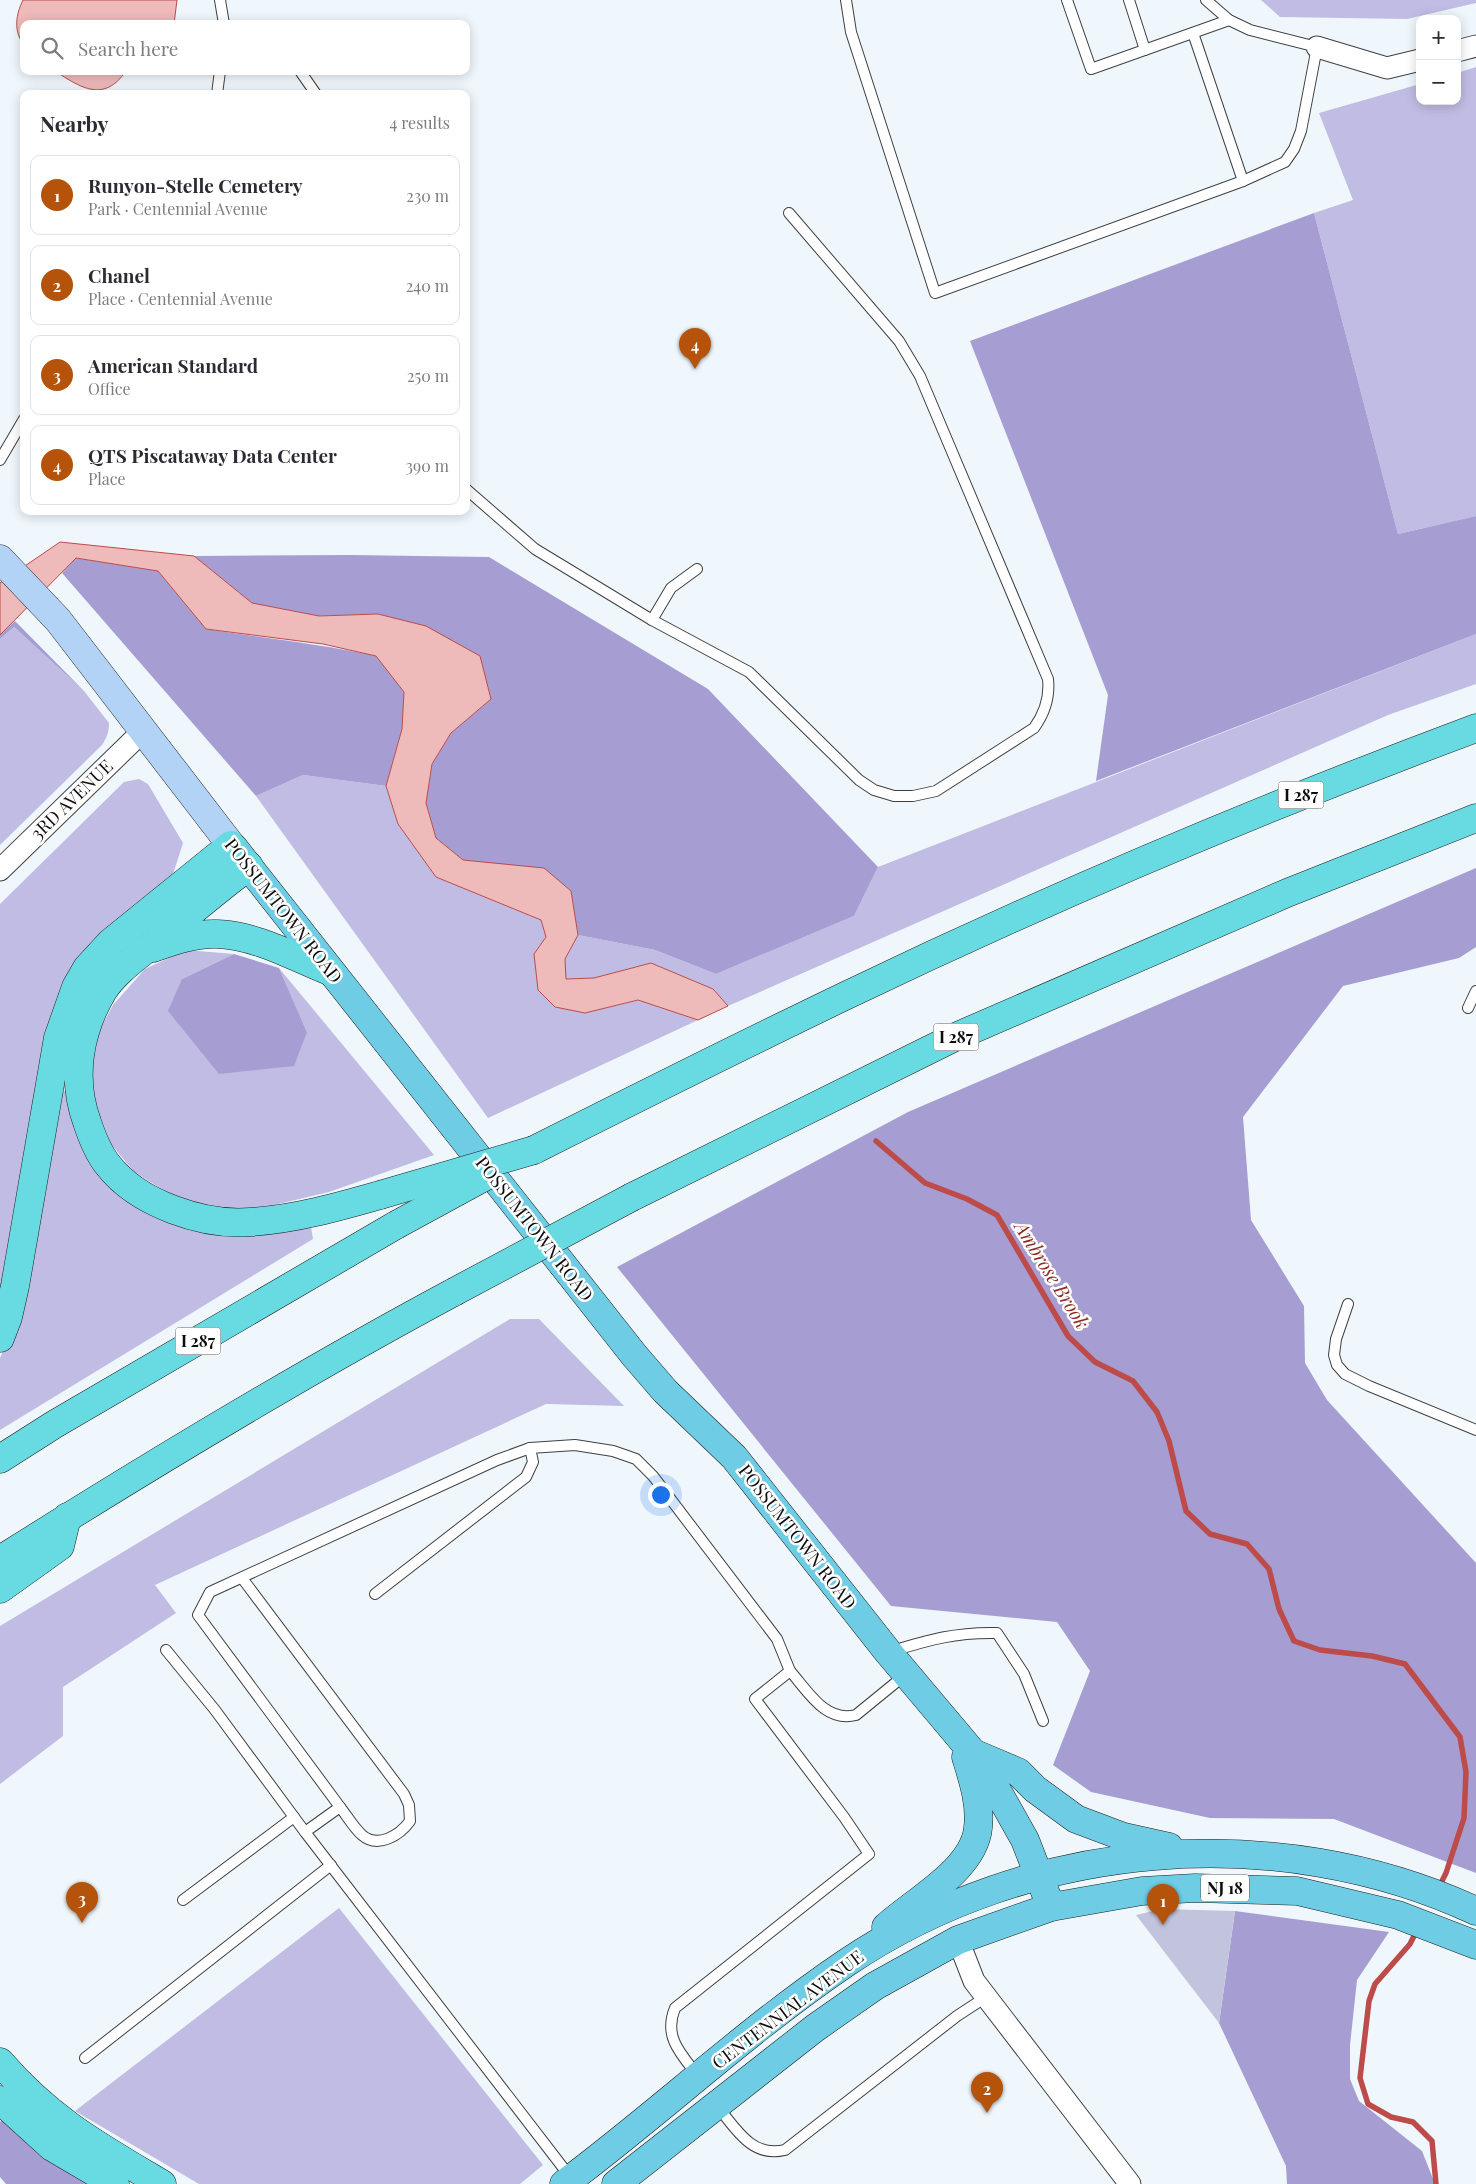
<!DOCTYPE html>
<meta charset="utf-8">
<style>
:root{--surface:#fff;--page:#f7f7f7;--text:#2b2b33;--muted:#7c7c81;--line:#e1e1e2;--accent:#b45309}
body{margin:0;font-family:"Playfair Display",serif;background:var(--page);color:var(--text)}
.controls{position:absolute;right:15px;top:15px;display:grid;overflow:hidden;border-radius:10px;box-shadow:0 2px 12px #0003}
.controls button{width:45px;height:45px;display:grid;place-items:center;padding:0;border:0;border-bottom:1px solid var(--line);background:var(--surface);color:var(--text);font:25px sans-serif}
.you{position:absolute;left:660px;top:1494px;width:18px;height:18px;margin:-12px;border:4px solid #fff;border-radius:50%;background:#1a73e8;box-shadow:0 0 0 8px #1a73e833}
.badge{display:grid;place-items:center;width:32px;height:32px;border-radius:50%;background:var(--accent);color:#fff;font-size:16px;font-weight:700}
.pin{position:absolute;translate:-50% -41px;filter:drop-shadow(0 1px 2px #0008)}
.pin::after{content:'';position:absolute;top:26px;width:18px;height:15px;background:inherit;clip-path:polygon(0 0,100% 0,50% 100%)}
.list{margin:0;padding:0;list-style:none}
h2{display:flex;justify-content:space-between;align-items:center;height:65px;margin:0;padding:0 20px;font-size:21px}
h2 small{font-size:16px;font-weight:400;color:var(--muted)}
.list li{display:grid;grid-template-columns:32px 1fr auto;gap:15px;align-items:center;box-sizing:border-box;height:80px;margin:0 10px 10px;padding:0 10px;border:1px solid var(--line);border-radius:10px}
.list b{display:block;font-size:19px;white-space:nowrap}
.list p{margin:0;font-size:16px;white-space:nowrap;color:var(--muted)}
.list em{font-size:16px;font-style:normal;color:var(--muted)}
.icon{flex:none;width:28px;height:28px;fill:none;stroke:currentColor;stroke-width:2;stroke-linecap:round;stroke-linejoin:round}
.map{position:relative;flex:none;width:1476px;height:2184px;overflow:hidden}
.search{position:absolute;background:var(--surface);box-shadow:0 2px 12px #0003;left:20px;top:20px;width:450px;height:55px;display:flex;align-items:center;gap:12px;box-sizing:border-box;padding:0 18px;border-radius:10px;color:var(--muted);font-size:19px}
.panel{position:absolute;background:var(--surface);box-shadow:0 2px 12px #0003;left:20px;top:90px;width:450px;height:425px;border-radius:10px}
.map>svg:first-child{display:block}
.green{fill:#c0bce3}
.forest{fill:#a69ed2}
.cemetery{fill:#c2c4dd}
.water{fill:#eebaba;stroke:#bc4b49}
.lines{fill:none;stroke-linecap:round;stroke-linejoin:round}
.stream{stroke:#bc4b49;stroke-width:5.5}
.service-casing{stroke:#404040;stroke-width:12}
.minor-casing{stroke:#404040;stroke-width:23}
.secondary-casing{stroke:#2f2f2f;stroke-width:29}
.trunk-casing{stroke:#1e1e1e;stroke-width:29}
.motorway-casing{stroke:#1e1e1e;stroke-width:29}
.service{stroke:#fff;stroke-width:10}
.minor{stroke:#fff;stroke-width:21}
.secondary{stroke:#b2d3f5;stroke-width:28}
.trunk{stroke:#6ecce5;stroke-width:28}
.motorway{stroke:#67dae2;stroke-width:28}
.motorway-bridge-casing{stroke:#1e1e1e;stroke-width:29;stroke-linecap:butt}
.motorway-bridge{stroke:#67dae2;stroke-width:28}
.labels{text-anchor:middle;stroke-width:5;stroke-linejoin:round;paint-order:stroke}
.shield{fill:#fff;stroke:#565656;stroke-width:1}
.shield-label{font-size:16px;font-weight:bold;fill:#0d0d0d}
.street-label{font-size:18px;fill:#0d0d0d;stroke:#fff}
.water-label{font-size:19px;font-style:italic;fill:#8f2b26;stroke:#fff}
</style>
<div class="map">
<svg width="1476" height="2184" viewBox="0 0 1476 2184">
<rect width="100%" height="100%" fill="#eff7fd"/>
<g class="green">
<path d="M 1261,0 L 1476,0 L 1476,3 L 1407,19 L 1280,17 Z"/>
<path d="M 1476,67 L 1476,516 L 1398,534 L 1314,213 L 1353,200 L 1319,113 L 1420,84 L 1420,101 L 1457,101 L 1457,73 Z"/>
<path d="M 14,627 L 84,691 L 109,723 C 109,732 107,737 102,745 L 0,845 L 0,639 Z"/>
<path d="M 1476,634 L 1476,684 L 1388,715 L 728,1006 L 713,989 L 651,963 L 594,978 L 565,979 L 565,959 L 578,935 L 655,950 L 716,974 L 854,916 L 878,867 Z"/>
<path d="M 303,775 L 386,786 L 398,824 L 436,877 L 541,920 L 546,937 L 534,954 L 585,1013 L 638,1000 L 698,1020 L 488,1118 L 256,796 Z"/>
<path d="M 139,779 L 148,784 L 183,843 L 173,874 L 77,960 L 0,1296 L 0,904 L 124,782 Z"/>
<path d="M 186,950 L 234,954 L 182,979 L 307,1032 L 279,968 L 434,1155 L 329,1192 L 245,1212 L 207,1206 L 170,1194 L 134,1172 L 111,1144 L 94,1102 L 91,1063 L 99,1031 L 113,1005 L 145,969 Z"/>
<path d="M 60,1091 L 67,1091 L 99,1168 L 263,1232 L 311,1227 L 313,1239 L 0,1430 L 0,1358 L 15,1322 Z"/>
<path d="M 510,1319 L 539,1319 L 624,1406 L 546,1404 L 155,1585 L 176,1613 L 63,1687 L 63,1736 L 0,1784 L 0,1626 Z"/>
<path d="M 339,1908 L 543,2165 L 520,2184 L 199,2184 L 75,2111 Z"/>
</g>
<g class="forest">
<path d="M 1314,213 L 1398,534 L 1476,516 L 1476,634 L 1096,781 L 1108,695 L 970,341 Z"/>
<path d="M 350,555 L 489,557 L 708,689 L 878,867 L 854,916 L 716,974 L 655,950 L 578,935 L 571,891 L 544,869 L 463,860 L 436,838 L 426,803 L 432,764 L 451,733 L 491,699 L 378,614 L 319,616 L 252,603 L 194,556 Z"/>
<path d="M 76,558 L 158,571 L 206,629 C 263,638 320,644 376,656 L 404,692 L 402,729 L 386,786 L 303,775 L 256,796 L 62,573 Z"/>
<path d="M 15,621 L 84,691 L 14,627 L 0,639 L 0,635 Z"/>
<path d="M 1476,868 L 1476,947 L 1459,958 L 1343,986 L 1243,1117 L 1251,1220 L 1304,1306 L 1305,1363 L 1327,1400 L 1476,1563 L 1476,1873 L 1334,1819 L 1210,1818 L 1091,1792 L 1053,1765 L 1090,1671 L 1057,1622 L 891,1606 L 617,1267 L 908,1112 Z"/>
<path d="M 234,954 L 279,968 L 307,1032 L 294,1066 L 219,1074 L 168,1011 L 182,979 Z"/>
<path d="M 1235,1911 L 1389,1932 L 1357,1980 L 1350,2045 L 1350,2079 L 1359,2101 L 1422,2151 L 1435,2184 L 1287,2184 L 1286,2166 L 1219,2023 Z"/>
<path d="M 2,2120 L 93,2184 L 6,2184 L 0,2177 L 0,2122 Z"/>
</g>
<path class="cemetery" d="M 1162,1909 L 1235,1911 L 1219,2023 L 1136,1915 Z"/>
<g class="water">
<path d="M 23,0 L 177,0 L 174,24 L 24,24 L 24,45 C 13,31 16,14 23,0 Z"/>
<path d="M 55,71 L 126,71 C 104,103 81,88 55,71 Z"/>
<path d="M 60,542 L 194,556 L 252,603 L 319,616 L 378,614 L 426,626 L 480,656 L 491,699 L 451,733 L 432,764 L 426,803 L 436,838 L 463,860 L 544,868 L 571,891 L 578,935 L 565,959 L 566,979 L 594,978 L 651,963 L 713,989 L 728,1006 L 698,1020 L 638,1000 L 585,1013 L 555,1007 L 538,990 L 534,954 L 546,937 L 541,920 L 436,877 L 398,824 L 386,786 L 402,729 L 404,692 L 376,656 L 323,644 L 206,629 L 158,571 L 76,558 L 0,635 L 0,583 Z"/>
</g>
<g class="lines">
<g class="stream">
<path d="M 876,1141 L 925,1183 L 967,1199 L 997,1215 L 1068,1336 L 1095,1362 L 1133,1381 L 1157,1412 L 1169,1441 L 1186,1511 L 1210,1534 L 1247,1544 L 1269,1569 L 1279,1609 L 1294,1641 L 1320,1650 L 1372,1656 L 1405,1664 L 1460,1737 L 1466,1772 L 1464,1818 L 1446,1873 L 1438,1889"/>
<path d="M 1417,1930 L 1410,1944 L 1375,1984 L 1369,2001 L 1360,2078 L 1368,2104 L 1391,2117 L 1413,2122 L 1432,2141 L 1436,2184"/>
</g>
<defs>
<g id="service">
<path d="M 220,0 L 224,24"/>
<path d="M 846,0 L 851,32 L 935,293 L 1243,181 L 1285,162 L 1294,149 L 1301,131 L 1317,47 L 1250,30 L 1229,20 L 1206,0"/>
<path d="M 1067,0 L 1091,69 L 1229,20"/>
<path d="M 1129,0 L 1145,50"/>
<path d="M 1193,33 L 1243,181"/>
<path d="M 300,71 L 316,94"/>
<path d="M 217,94 L 220,71"/>
<path d="M 0,460 L 24,419"/>
<path d="M 466,489 L 535,549 L 652,620 L 749,672 L 859,780 L 874,790 L 894,796 L 913,796 L 936,791 L 1034,728 C 1045,713 1050,698 1048,679 L 920,376 L 899,341 L 789,213"/>
<path d="M 652,620 L 671,588 L 697,569"/>
<path d="M 1468,1008 L 1476,991"/>
<path d="M 1348,1304 L 1336,1339 L 1334,1355 L 1337,1365 L 1345,1374 L 1369,1386 L 1476,1430"/>
<path d="M 242,1578 L 404,1794 L 409,1805 L 410,1821 C 400,1835 378,1849 362,1835 C 354,1828 347,1816 340,1807"/>
<path d="M 375,1594 L 526,1477 L 533,1462 L 530,1448"/>
<path d="M 166,1650 L 215,1710 L 305,1832"/>
<path d="M 889,1652 C 929,1640 955,1632 997,1633 L 1024,1674 L 1043,1721"/>
<path d="M 183,1900 L 294,1817"/>
<path d="M 85,2058 L 331,1865"/>
<path d="M 698,2076 C 681,2054 663,2037 675,2008 L 869,1854 L 844,1817 L 755,1699 L 790,1671 C 808,1691 825,1723 856,1715 L 905,1675"/>
<path d="M 718,2107 C 736,2129 752,2158 785,2150 L 957,2016 L 986,1997"/>
<path d="M 571,2178 L 305,1832 L 340,1807 L 198,1615 L 210,1592 L 497,1460 L 530,1448 L 575,1445 L 613,1451 L 636,1459 L 653,1476 L 777,1639 L 790,1671"/>
</g>
<g id="minor">
<path d="M 1317,47 L 1387,68 L 1420,60"/>
<path d="M 1457,51 L 1476,46"/>
<path d="M 0,870 L 143,731"/>
<path d="M 958,1940 L 974,1981 L 1130,2184"/>
</g>
<path id="secondary" d="M 0,559 L 58,620 L 231,845"/>
<g id="trunk">
<path d="M 234,848 L 634,1355 L 665,1391 L 734,1457 L 888,1652 L 973,1753 L 994,1785 L 1025,1840 L 1051,1907"/>
<path d="M 973,1753 L 1018,1772 L 1035,1789 L 1076,1819 L 1124,1837 L 1169,1847"/>
<path d="M 886,1927 C 914,1901 974,1870 978,1828 C 981,1804 973,1780 966,1757"/>
<path d="M 564,2184 C 659,2113 747,2030 846,1963 C 1028,1840 1276,1818 1476,1911"/>
<path d="M 616,2184 L 815,2028 L 875,1986 L 958,1940 L 1051,1907 L 1142,1891 L 1195,1888 L 1297,1891 L 1398,1915 L 1476,1945"/>
</g>
<g id="motorway">
<path d="M 249,866 C 217,890 186,916 155,942 C 137,957 115,972 103,991 C 79,1031 71,1078 87,1122 C 92,1137 98,1153 108,1165 C 138,1204 204,1226 251,1222 C 295,1219 338,1207 380,1195"/>
<path d="M 153,948 C 173,941 196,933 217,934 C 255,935 294,957 329,971"/>
<path d="M 534,1150 C 637,1098 741,1046 845,996 C 1051,897 1262,808 1476,728"/>
<path d="M 632,1197 L 953,1038 L 1287,893 L 1476,818"/>
<path d="M 0,1338 L 8,1317 L 15,1286 L 58,1038 L 76,987 L 87,968 L 110,943 L 231,845"/>
<path d="M 0,1459 L 55,1424 L 396,1225"/>
<path d="M 0,1560 C 149,1466 299,1375 454,1292"/>
<path d="M 0,1589 L 60,1546 L 67,1517"/>
<path d="M 0,2062 C 49,2119 98,2146 162,2184"/>
<path d="M 0,2100 L 52,2147 L 115,2184"/>
</g>
</defs>
<use href="#service" class="service-casing"/>
<use href="#minor" class="minor-casing"/>
<use href="#secondary" class="secondary-casing"/>
<use href="#trunk" class="trunk-casing"/>
<use href="#motorway" class="motorway-casing"/>
<use href="#service" class="service"/>
<use href="#minor" class="minor"/>
<use href="#secondary" class="secondary"/>
<use href="#trunk" class="trunk"/>
<use href="#motorway" class="motorway"/>
<defs>
<g id="motorway-bridge">
<path d="M 380,1195 L 534,1150"/>
<path d="M 396,1225 L 486,1176"/>
<path d="M 454,1292 L 632,1197"/>
</g>
</defs>
<use href="#motorway-bridge" class="motorway-bridge-casing"/>
<use href="#motorway-bridge" class="motorway-bridge"/>
</g>
<g class="labels">
<g class="shield">
<rect x="1278.5" y="781.5" width="45" height="27" rx="4"/>
<rect x="933.5" y="1023.5" width="45" height="27" rx="4"/>
<rect x="175.5" y="1327.5" width="45" height="27" rx="4"/>
<rect x="1201" y="1874.5" width="48" height="27" rx="4"/>
</g>
<g class="shield-label">
<text x="1301" y="801">I 287</text>
<text x="956" y="1043">I 287</text>
<text x="198" y="1347">I 287</text>
<text x="1225" y="1894">NJ 18</text>
</g>
<g class="street-label">
<text transform="translate(72 800) rotate(-44)" y="6">3RD AVENUE</text>
<text transform="translate(283 911) rotate(52)" y="6">POSSUMTOWN ROAD</text>
<text transform="translate(534 1229) rotate(52)" y="6">POSSUMTOWN ROAD</text>
<text transform="translate(797 1537) rotate(52)" y="6">POSSUMTOWN ROAD</text>
<text transform="translate(788 2010) rotate(-37)" y="6">CENTENNIAL AVENUE</text>
</g>
<g class="water-label">
<text transform="translate(1052 1275) rotate(58)" y="7">Ambrose Brook</text>
</g>
</g>
</svg>
<div class="controls">
<button>+</button>
<button>−</button>
</div>
<div class="you"></div>
<div class="pin badge" style="left:1163px;top:1925px">1</div>
<div class="pin badge" style="left:987px;top:2113px">2</div>
<div class="pin badge" style="left:82px;top:1923px">3</div>
<div class="pin badge" style="left:695px;top:369px">4</div>
<div class="search"><svg class="icon" aria-label="search" viewBox="0 0 24 24"><circle cx="10" cy="10" r="6"/><path d="M15 15l6 6"/></svg>Search here</div>
<section class="panel">
<h2>Nearby<small>4 results</small></h2>
<ul class="list">
<li><span class="badge">1</span><div><b>Runyon-Stelle Cemetery</b><p>Park · Centennial Avenue</p></div><em>230 m</em></li>
<li><span class="badge">2</span><div><b>Chanel</b><p>Place · Centennial Avenue</p></div><em>240 m</em></li>
<li><span class="badge">3</span><div><b>American Standard</b><p>Office</p></div><em>250 m</em></li>
<li><span class="badge">4</span><div><b>QTS Piscataway Data Center</b><p>Place</p></div><em>390 m</em></li>
</ul>
</section>
</div>
